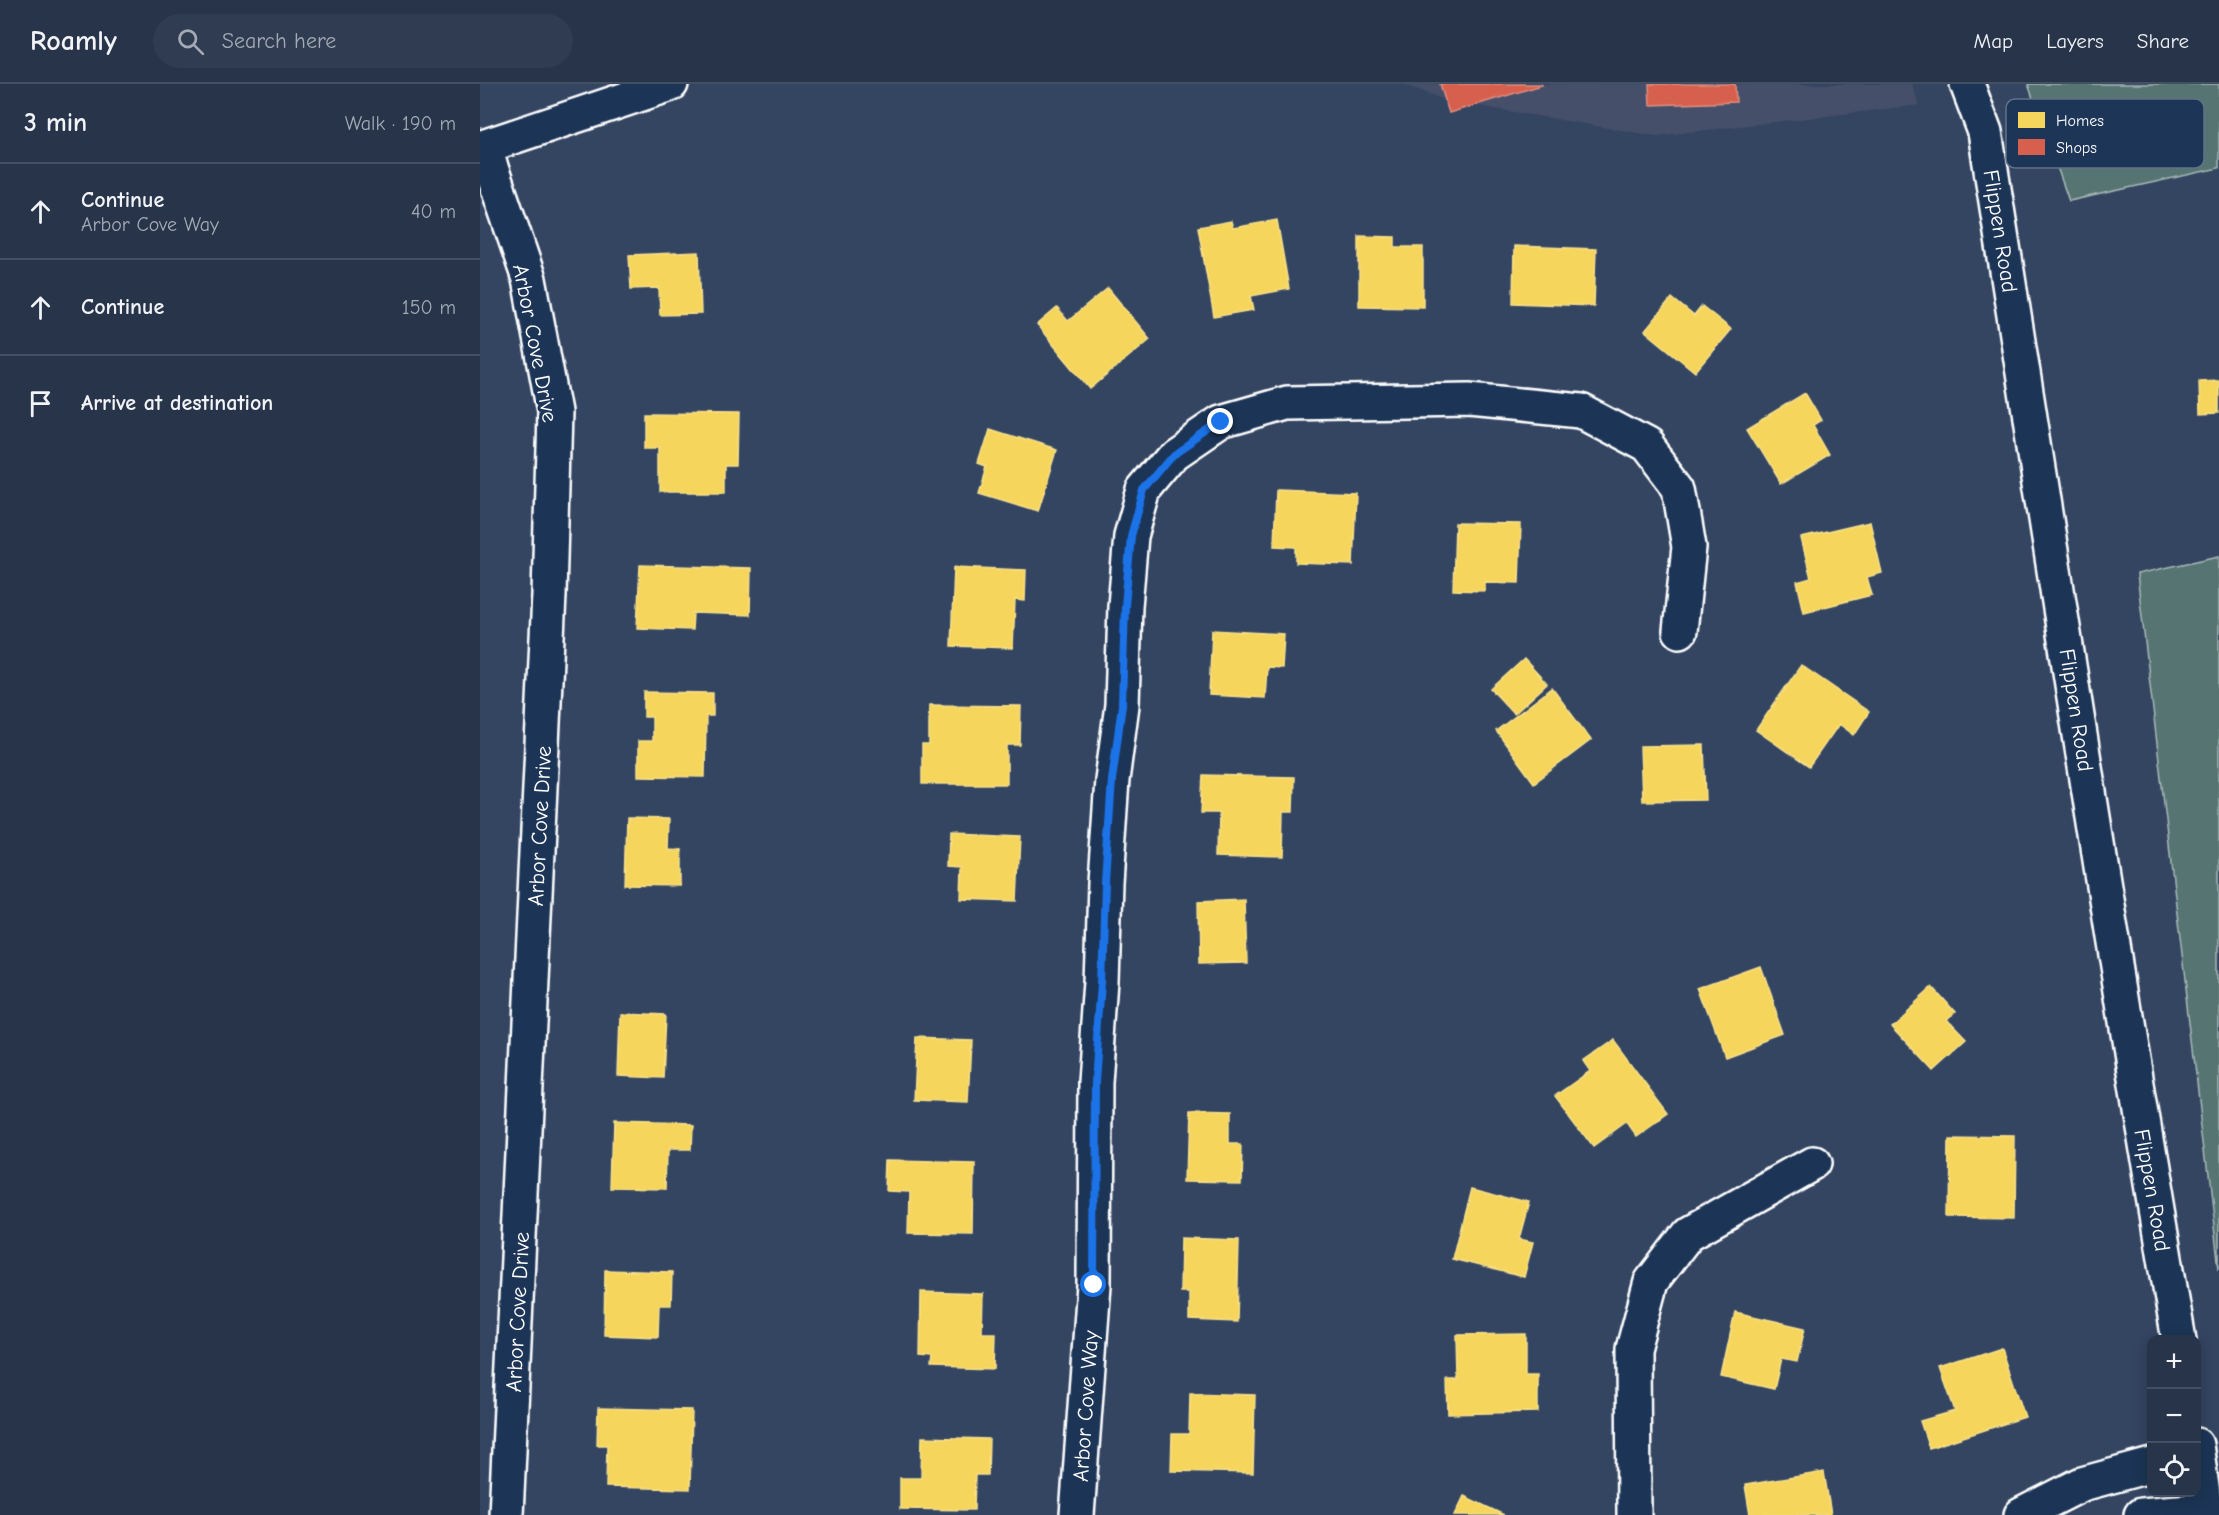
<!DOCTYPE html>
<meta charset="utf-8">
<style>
:root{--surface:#27344a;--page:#2f3c51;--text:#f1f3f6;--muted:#a4aab5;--line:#434f62}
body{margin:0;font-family:"Comic Neue",sans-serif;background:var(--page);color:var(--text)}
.controls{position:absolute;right:18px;bottom:18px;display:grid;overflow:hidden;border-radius:12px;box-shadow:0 3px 15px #0003}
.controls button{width:54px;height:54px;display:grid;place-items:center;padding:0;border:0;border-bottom:2px solid var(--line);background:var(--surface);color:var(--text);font:30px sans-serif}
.stop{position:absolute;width:18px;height:18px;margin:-14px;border:4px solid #1a73e8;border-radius:50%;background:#fff}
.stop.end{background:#1a73e8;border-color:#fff;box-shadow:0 2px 6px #0008}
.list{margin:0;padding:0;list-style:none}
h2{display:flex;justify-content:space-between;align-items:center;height:78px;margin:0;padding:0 24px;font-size:26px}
h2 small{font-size:20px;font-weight:400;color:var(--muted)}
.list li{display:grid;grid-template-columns:39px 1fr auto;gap:18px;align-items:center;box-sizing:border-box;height:96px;padding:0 24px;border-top:2px solid var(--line)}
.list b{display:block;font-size:22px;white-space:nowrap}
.list p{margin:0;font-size:20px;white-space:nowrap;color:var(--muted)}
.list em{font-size:20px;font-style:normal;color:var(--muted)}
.icon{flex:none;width:33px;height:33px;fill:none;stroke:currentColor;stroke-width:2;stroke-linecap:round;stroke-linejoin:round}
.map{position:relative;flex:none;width:1739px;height:1431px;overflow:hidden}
header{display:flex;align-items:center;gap:36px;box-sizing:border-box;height:84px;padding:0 30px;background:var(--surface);border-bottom:2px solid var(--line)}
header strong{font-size:28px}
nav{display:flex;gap:33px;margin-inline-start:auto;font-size:21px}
.search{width:420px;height:54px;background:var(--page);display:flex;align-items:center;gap:15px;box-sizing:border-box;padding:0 21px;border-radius:33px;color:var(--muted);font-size:22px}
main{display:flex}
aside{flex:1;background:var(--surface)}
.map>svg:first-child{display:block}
.built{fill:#44506a}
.green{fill:#567472;stroke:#aabab8;stroke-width:1.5}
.homes{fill:#f6d55c;stroke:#f9e28d;stroke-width:1.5}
.shops{fill:#d6604d;stroke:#e29082;stroke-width:1.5}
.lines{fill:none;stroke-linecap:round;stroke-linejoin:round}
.minor-casing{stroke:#fff;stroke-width:38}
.minor{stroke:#1d3557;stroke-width:33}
.route{stroke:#1a73e8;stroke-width:8}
.labels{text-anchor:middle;stroke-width:6;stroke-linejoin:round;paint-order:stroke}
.street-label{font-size:22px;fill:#fff;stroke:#1d3557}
.key{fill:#1d3557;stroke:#617289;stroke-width:1.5}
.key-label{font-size:16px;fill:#fff}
</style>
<header>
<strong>Roamly</strong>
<div class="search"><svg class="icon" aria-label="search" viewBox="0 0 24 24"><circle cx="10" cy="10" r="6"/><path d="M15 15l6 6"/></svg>Search here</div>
<nav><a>Map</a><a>Layers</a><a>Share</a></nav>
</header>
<main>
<aside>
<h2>3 min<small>Walk · 190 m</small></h2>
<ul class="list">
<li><svg class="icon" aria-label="ahead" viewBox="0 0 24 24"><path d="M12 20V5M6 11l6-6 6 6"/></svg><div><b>Continue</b><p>Arbor Cove Way</p></div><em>40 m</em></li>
<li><svg class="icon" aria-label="ahead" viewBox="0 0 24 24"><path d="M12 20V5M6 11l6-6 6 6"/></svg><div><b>Continue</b></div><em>150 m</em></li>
<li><svg class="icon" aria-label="arrive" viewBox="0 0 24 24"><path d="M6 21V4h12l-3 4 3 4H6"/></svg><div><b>Arrive at destination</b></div></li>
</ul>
</aside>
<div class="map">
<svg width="1739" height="1431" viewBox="0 0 1739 1431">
<rect width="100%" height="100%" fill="#344562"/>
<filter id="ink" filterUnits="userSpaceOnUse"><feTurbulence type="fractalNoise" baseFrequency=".0167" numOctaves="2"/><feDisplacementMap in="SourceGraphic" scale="12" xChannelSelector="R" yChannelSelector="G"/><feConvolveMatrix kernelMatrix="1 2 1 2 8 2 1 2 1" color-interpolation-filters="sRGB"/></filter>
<g filter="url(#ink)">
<path class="built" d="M 922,0 L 1432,0 L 1439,21 L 1176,52 L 969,17 Z"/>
<g class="green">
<path d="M 1548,0 L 1739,0 L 1739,84 L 1589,117 Z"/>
<path d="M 1739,472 L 1739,1185 L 1657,490 Z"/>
</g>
<g class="homes">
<path d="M 797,136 L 809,205 L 771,212 L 774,226 L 734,233 L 718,143 L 751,137 L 753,144 Z"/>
<path d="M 879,152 L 915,153 L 915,163 L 943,163 L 943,223 L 879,222 Z"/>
<path d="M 1034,162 L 1116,165 L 1114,222 L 1033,219 Z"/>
<path d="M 219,168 L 221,230 L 180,231 L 179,204 L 151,205 L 149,171 Z"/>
<path d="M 628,204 L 670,255 L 610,305 L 557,241 L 577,224 L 588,237 Z"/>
<path d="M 1192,214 L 1214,232 L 1222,222 L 1251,245 L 1215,288 L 1165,247 Z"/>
<path d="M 1739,296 L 1739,329 L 1720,330 L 1719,297 Z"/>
<path d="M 1325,309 L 1341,336 L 1333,341 L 1350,371 L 1301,400 L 1267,344 Z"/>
<path d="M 164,329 L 259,330 L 258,380 L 246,380 L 246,408 L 180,408 L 180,364 L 164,364 Z"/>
<path d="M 510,345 L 577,366 L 558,427 L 499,409 L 507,383 L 499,380 Z"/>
<path d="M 796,406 L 876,409 L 873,481 L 816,479 L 816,463 L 794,462 Z"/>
<path d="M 1390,438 L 1402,489 L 1387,493 L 1392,511 L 1324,528 L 1317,498 L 1331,494 L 1321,454 Z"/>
<path d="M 975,439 L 1041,440 L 1039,499 L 1005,498 L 1005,507 L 973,506 Z"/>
<path d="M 160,481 L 271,484 L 270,531 L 213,529 L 212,546 L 157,544 Z"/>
<path d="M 474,483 L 546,486 L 545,517 L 535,516 L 533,564 L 471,562 Z"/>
<path d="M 732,546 L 804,550 L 802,584 L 787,583 L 785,614 L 729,611 Z"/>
<path d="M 1044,575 L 1067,600 L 1034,630 L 1011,605 Z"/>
<path d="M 1321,581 L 1389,628 L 1374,651 L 1359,640 L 1329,683 L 1276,646 Z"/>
<path d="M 1072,604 L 1111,656 L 1054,699 L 1016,647 Z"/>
<path d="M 164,608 L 233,609 L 233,632 L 226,632 L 225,693 L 158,692 L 158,657 L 172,657 L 172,633 L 164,633 Z"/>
<path d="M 449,621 L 541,622 L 540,661 L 527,661 L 527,700 L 442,700 L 442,661 L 449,661 Z"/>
<path d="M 1224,661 L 1226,716 L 1162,717 L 1160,662 Z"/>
<path d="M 723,691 L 814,693 L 813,728 L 803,728 L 802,773 L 738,771 L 739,729 L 721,729 Z"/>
<path d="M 147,734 L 189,735 L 188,764 L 200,765 L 200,802 L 145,801 Z"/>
<path d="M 469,750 L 540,753 L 537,817 L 481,815 L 482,783 L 468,782 Z"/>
<path d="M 764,815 L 766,879 L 719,880 L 718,817 Z"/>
<path d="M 1281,883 L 1305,951 L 1245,973 L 1220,905 Z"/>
<path d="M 1451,903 L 1475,930 L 1466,937 L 1486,958 L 1454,987 L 1410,940 Z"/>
<path d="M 140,928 L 186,930 L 183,994 L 138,992 Z"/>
<path d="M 437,954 L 491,956 L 488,1018 L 434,1016 Z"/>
<path d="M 1133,956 L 1188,1030 L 1156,1053 L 1147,1040 L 1114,1064 L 1075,1012 L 1110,987 L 1103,977 Z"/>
<path d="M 709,1029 L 750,1030 L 750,1060 L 763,1060 L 762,1096 L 707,1095 Z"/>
<path d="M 134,1039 L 211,1041 L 210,1066 L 188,1066 L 187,1104 L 132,1103 Z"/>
<path d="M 1470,1051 L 1535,1052 L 1534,1134 L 1469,1133 Z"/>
<path d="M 410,1076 L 494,1078 L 493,1150 L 428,1149 L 429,1108 L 409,1107 Z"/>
<path d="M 990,1103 L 1049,1118 L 1039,1155 L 1053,1158 L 1044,1193 L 972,1175 Z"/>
<path d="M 701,1154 L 759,1156 L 757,1238 L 709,1236 L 709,1208 L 700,1208 Z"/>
<path d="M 125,1186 L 192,1188 L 191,1221 L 179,1221 L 178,1253 L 124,1251 Z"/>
<path d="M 441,1208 L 503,1210 L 502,1249 L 516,1249 L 515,1285 L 451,1283 L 452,1274 L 440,1273 Z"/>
<path d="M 1255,1228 L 1325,1244 L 1317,1278 L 1301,1275 L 1294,1305 L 1241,1293 Z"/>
<path d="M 1046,1250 L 1046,1290 L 1058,1290 L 1058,1328 L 968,1330 L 967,1296 L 978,1296 L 977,1251 Z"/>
<path d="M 1522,1264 L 1545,1333 L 1449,1364 L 1440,1337 L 1475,1327 L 1460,1284 Z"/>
<path d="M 710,1309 L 775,1311 L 773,1389 L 691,1387 L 692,1350 L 709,1350 Z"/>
<path d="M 118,1324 L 212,1326 L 210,1405 L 126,1403 L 127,1361 L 117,1361 Z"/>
<path d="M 442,1353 L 509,1355 L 508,1391 L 495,1391 L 494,1426 L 420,1425 L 420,1394 L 441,1394 Z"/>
<path d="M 1344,1388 L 1351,1431 L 1270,1431 L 1265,1401 Z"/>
<path d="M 984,1412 L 1024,1431 L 975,1431 Z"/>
</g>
<g class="shops">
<path d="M 960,0 L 1061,0 L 1062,1 L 969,29 Z"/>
<path d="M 1169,0 L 1255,0 L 1256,18 L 1170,21 Z"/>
</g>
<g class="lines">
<defs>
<g id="minor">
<path d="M 1487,0 L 1505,48 C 1569,450 1630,854 1699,1256"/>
<path d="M 4,63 L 49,195 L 74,328 L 69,511 L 26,1431"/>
<path d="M 0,64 L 191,0"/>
<path d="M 1716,1361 L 1726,1431"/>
<path d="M 597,1431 L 614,1201 L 615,998 L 622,898 L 625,799 L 632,696 L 642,621 L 645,522 L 651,452 L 664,406 L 694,370 L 741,338 L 807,319 L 989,316 L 1101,327 L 1167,362 L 1199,404 L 1209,463 L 1200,547"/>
<path d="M 1154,1431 L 1153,1265 L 1171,1198 L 1208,1150 L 1332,1080"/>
<path d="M 1541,1431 L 1602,1400 L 1672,1381"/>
<path d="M 1661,1431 L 1725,1426"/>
</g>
</defs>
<use href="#minor" class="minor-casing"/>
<use href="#minor" class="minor"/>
</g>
</g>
<g class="lines" filter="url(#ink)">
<path class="route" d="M 614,1201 L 615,998 L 622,898 L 625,799 L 632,696 L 642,621 L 645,522 L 651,452 L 664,406 L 694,370 L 741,338"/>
</g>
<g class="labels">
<g class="street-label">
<text transform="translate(1521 147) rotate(81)" y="8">Flippen Road</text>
<text transform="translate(56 259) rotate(79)" y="8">Arbor Cove Drive</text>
<text transform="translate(1597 626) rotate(81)" y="8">Flippen Road</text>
<text transform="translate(59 742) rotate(-87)" y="8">Arbor Cove Drive</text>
<text transform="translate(1673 1106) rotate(80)" y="8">Flippen Road</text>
<text transform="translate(37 1228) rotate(-87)" y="8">Arbor Cove Drive</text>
<text transform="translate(605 1322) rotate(-86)" y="8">Arbor Cove Way</text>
</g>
</g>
<rect x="1526" y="15" width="198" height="69" rx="9" class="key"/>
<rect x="1538" y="28" width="27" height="16" fill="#f6d55c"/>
<rect x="1538" y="55" width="27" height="16" fill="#d6604d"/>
<g class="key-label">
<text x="1576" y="42">Homes</text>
<text x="1576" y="69">Shops</text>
</g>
</svg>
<div class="controls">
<button>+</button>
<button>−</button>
<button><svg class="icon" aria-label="locate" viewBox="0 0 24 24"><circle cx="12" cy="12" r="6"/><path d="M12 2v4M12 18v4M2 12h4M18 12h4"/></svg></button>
</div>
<div class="stop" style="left:614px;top:1201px"></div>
<div class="stop end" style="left:741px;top:338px"></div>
</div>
</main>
